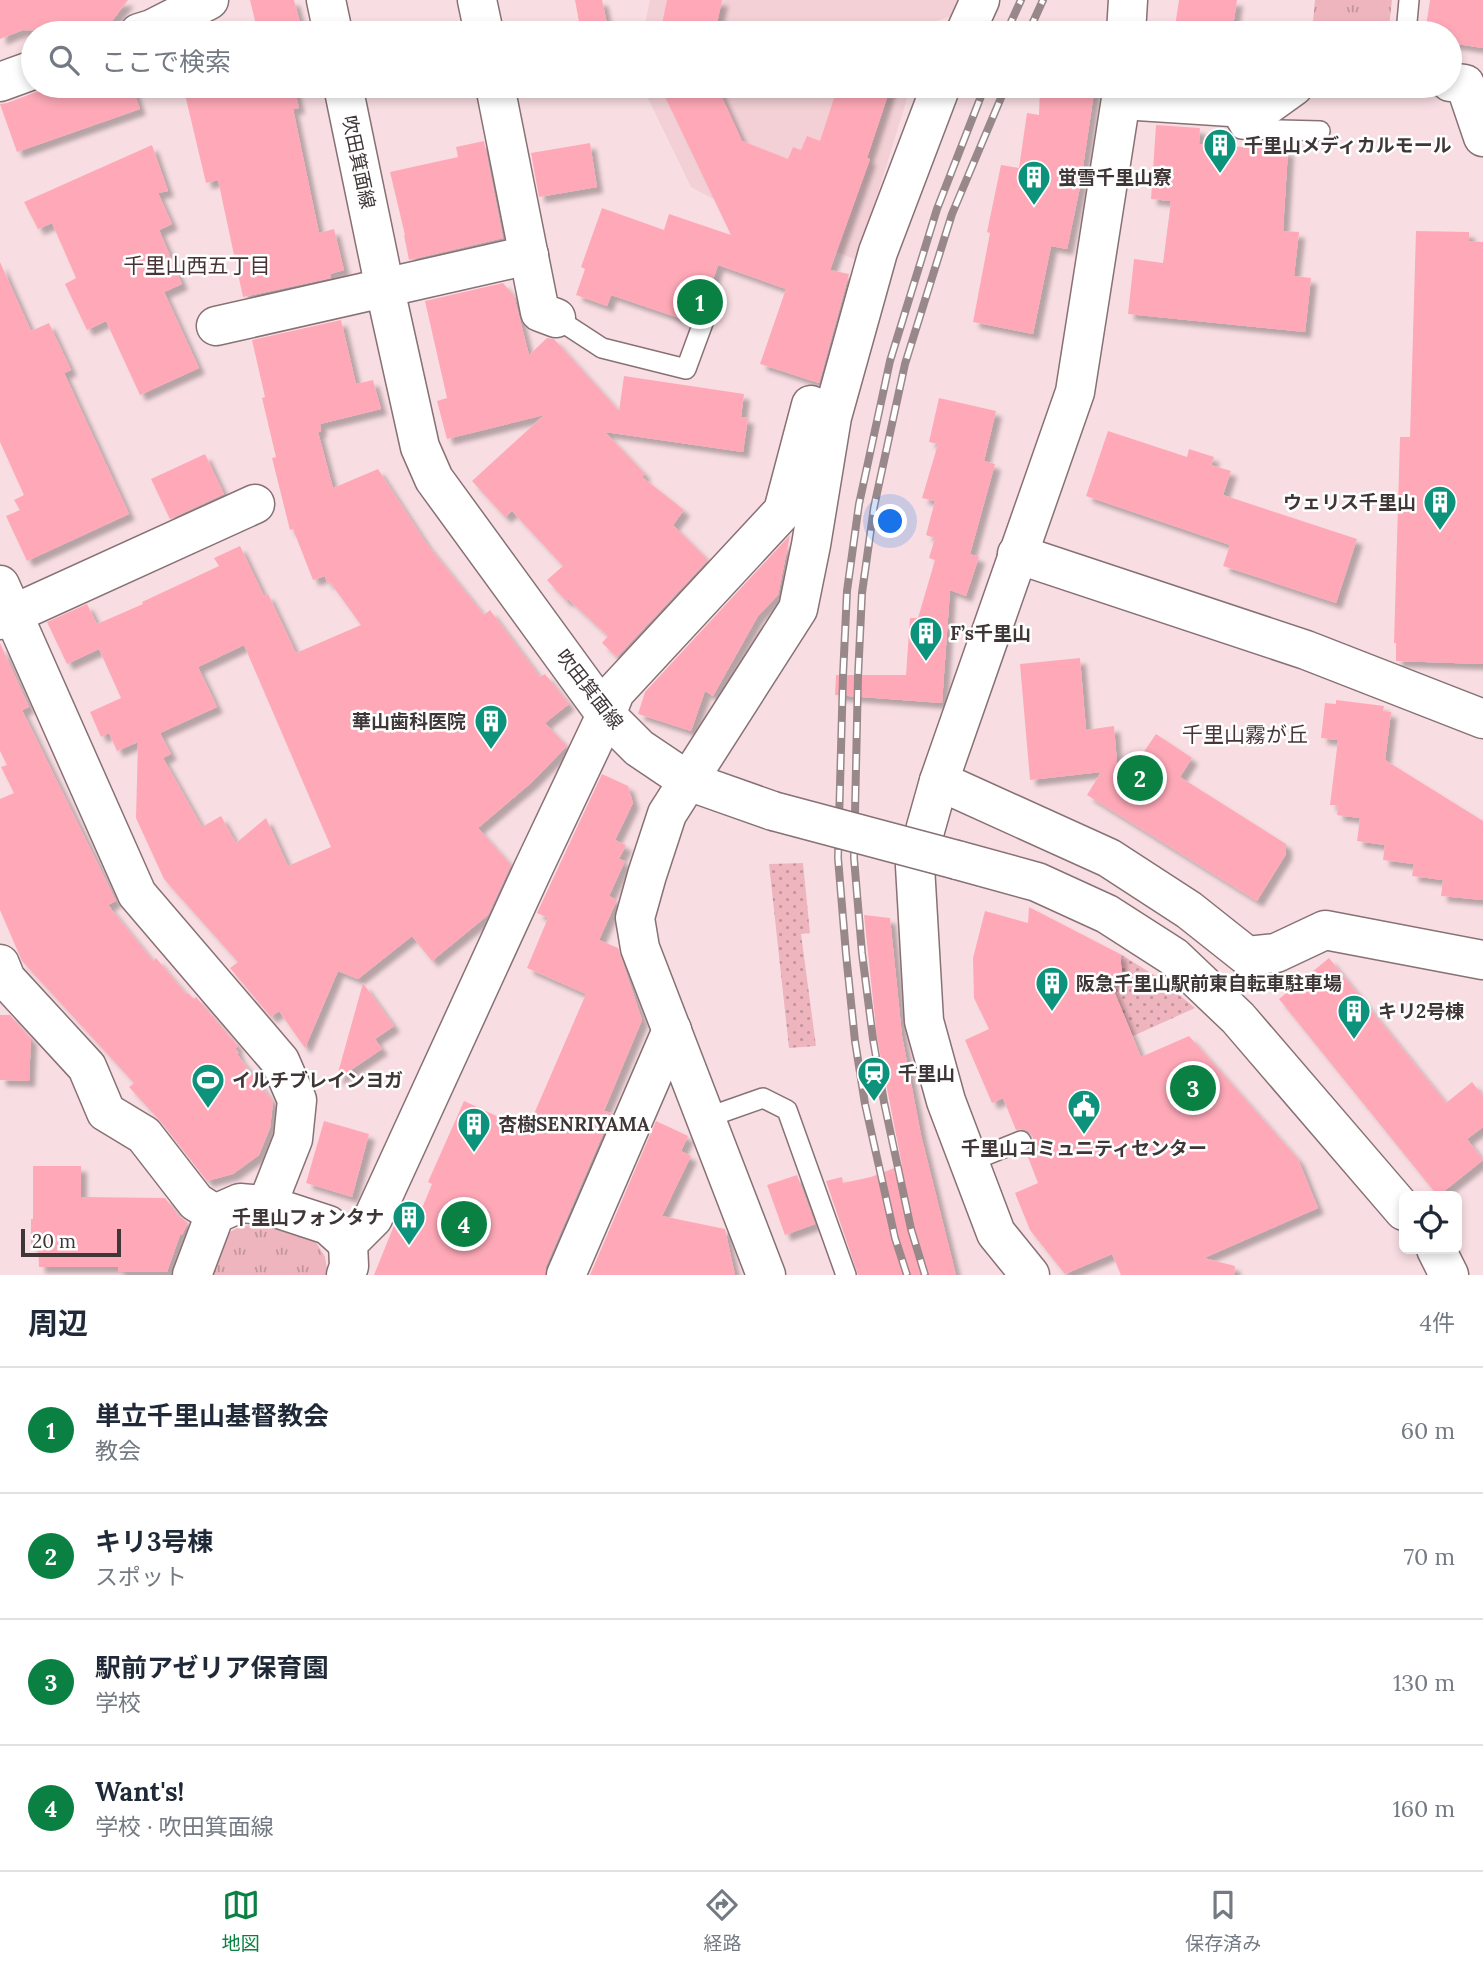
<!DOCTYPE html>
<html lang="ja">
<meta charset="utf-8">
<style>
:root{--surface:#fff;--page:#f2f2f3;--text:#1f2937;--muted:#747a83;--line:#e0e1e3;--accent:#0b8043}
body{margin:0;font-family:Lora,"Noto Sans JP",serif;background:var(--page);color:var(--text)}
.controls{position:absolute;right:21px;bottom:21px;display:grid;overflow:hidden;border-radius:10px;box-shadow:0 4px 10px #0003}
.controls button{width:63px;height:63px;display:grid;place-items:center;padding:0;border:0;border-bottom:2px solid var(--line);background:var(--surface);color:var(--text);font:35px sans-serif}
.scale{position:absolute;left:21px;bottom:18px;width:100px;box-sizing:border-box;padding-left:7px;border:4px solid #3f3637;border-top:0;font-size:19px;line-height:24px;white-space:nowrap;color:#3f3637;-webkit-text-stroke:5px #fff;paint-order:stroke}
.you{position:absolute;left:891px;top:522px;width:24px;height:24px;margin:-18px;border:5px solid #fff;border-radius:50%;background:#1a73e8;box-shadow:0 0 0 10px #1a73e833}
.badge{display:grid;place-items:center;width:46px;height:46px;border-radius:50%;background:var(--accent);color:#fff;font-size:23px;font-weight:700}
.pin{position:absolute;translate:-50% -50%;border:4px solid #fff;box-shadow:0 2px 7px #0006}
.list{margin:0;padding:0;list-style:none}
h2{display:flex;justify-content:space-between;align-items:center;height:91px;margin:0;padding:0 28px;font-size:30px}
h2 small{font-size:23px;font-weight:400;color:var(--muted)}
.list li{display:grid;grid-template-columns:46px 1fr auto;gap:21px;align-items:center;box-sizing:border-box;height:126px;padding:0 28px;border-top:2px solid var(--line)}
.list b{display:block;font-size:26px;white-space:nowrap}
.list p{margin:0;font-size:23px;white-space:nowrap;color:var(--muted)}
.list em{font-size:23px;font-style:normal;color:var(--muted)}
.icon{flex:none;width:38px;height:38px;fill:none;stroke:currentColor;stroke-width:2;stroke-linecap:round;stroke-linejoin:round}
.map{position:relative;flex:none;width:1483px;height:1275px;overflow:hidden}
.search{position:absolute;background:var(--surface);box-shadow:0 4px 10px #0003;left:21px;right:21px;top:21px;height:77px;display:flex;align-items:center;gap:18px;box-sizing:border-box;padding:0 24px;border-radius:38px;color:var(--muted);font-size:26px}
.sheet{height:595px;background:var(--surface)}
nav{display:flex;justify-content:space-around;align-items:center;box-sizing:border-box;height:98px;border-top:2px solid var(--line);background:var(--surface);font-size:19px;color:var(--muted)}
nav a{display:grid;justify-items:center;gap:4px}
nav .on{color:var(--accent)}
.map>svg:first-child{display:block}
.built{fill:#f2d0d5}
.grass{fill:url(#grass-dots)}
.park{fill:url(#park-tufts)}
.building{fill:#ffa9b8;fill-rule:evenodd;filter:url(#shadow)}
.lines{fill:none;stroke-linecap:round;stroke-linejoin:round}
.lane-casing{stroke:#877174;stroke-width:22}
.street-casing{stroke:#877174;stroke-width:41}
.secondary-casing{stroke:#877174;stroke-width:41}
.lane{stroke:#fff;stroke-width:19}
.street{stroke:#fff;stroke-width:38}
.secondary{stroke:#fff;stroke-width:38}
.rail-casing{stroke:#99888a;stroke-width:8}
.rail{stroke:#fff;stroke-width:5;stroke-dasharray:16;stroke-linecap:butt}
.secondary-bridge-casing{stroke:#877174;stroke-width:41;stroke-linecap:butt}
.secondary-bridge{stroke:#fff;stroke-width:38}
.labels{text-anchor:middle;stroke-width:5;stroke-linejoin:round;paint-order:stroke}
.poi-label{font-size:19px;font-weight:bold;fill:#3f3637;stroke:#fff;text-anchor:start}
.street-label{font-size:19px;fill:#3f3637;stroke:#fff}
.neighbourhood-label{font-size:21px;fill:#483437;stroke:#fff}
</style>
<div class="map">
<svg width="1483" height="1275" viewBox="0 0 1483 1275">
<defs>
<pattern id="grass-dots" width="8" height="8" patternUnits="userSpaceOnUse" patternTransform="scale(1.75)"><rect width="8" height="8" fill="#eeb5be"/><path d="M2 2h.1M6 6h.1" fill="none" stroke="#c2949b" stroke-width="1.8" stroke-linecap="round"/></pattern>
<pattern id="park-tufts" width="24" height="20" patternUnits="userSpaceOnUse" patternTransform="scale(1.75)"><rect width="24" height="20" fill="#eeb5be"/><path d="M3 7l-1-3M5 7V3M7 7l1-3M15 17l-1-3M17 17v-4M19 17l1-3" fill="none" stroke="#c2949b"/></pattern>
<filter id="shadow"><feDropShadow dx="6" dy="6" stdDeviation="2" flood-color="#0004"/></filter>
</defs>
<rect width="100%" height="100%" fill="#f8dee2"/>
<g class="built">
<path d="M 650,0 L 964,0 L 957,14 L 930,23 L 927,33 L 643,33 Z"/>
<path d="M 642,86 L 911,86 L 857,260 L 750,219 L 691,187 Z"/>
</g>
<g class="grass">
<path d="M 803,863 L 810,933 L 801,934 L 816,1046 L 789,1048 L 769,864 Z"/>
<path d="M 1120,954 L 1159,978 L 1195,1008 L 1133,1036 L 1111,984 L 1122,974 Z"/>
</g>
<g class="park">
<path d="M 1315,0 L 1392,0 L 1389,28 L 1381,33 L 1312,33 Z"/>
<path d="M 261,1223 L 314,1239 L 325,1257 L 328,1275 L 211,1275 C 222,1238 219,1229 261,1223 Z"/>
</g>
<g class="building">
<path d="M 0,0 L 128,0 L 103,33 L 23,30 L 0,39 Z"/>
<path d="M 250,0 L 294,0 L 303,33 L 258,33 Z"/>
<path d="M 575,0 L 602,0 L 609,33 L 581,33 Z"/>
<path d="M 667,0 L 722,0 L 715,33 L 660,33 Z"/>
<path d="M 1179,0 L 1237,0 L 1232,33 L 1204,29 L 1203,33 L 1174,33 Z"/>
<path d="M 1430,0 L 1483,0 L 1483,48 L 1450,43 L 1450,33 L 1425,33 Z"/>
<path d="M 52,86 L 132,86 L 140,109 L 17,152 L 0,104 L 7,103 Z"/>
<path d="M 183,86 L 294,86 L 299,108 L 293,109 L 319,233 L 334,229 L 344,270 L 330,274 L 331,278 L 243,297 L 218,180 L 206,183 Z"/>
<path d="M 660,86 L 717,86 L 742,141 L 788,159 L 793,147 L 801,150 L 807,136 L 820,141 L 838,86 L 891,86 L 867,158 L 870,159 L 830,270 L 849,274 L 819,383 L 760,364 L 786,289 L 718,265 L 706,300 L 700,302 L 696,307 L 693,306 L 688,321 L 611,295 L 607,306 L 576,295 L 585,269 L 581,267 L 602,208 L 664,230 L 669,214 L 731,235 Z"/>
<path d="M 1040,86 L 1095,86 L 1080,187 L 1067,249 L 1051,246 L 1033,334 L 973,322 L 990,233 L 987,232 L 1001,165 L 1019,168 L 1027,113 L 1039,115 Z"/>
<path d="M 1156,125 L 1200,128 L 1199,144 L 1288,150 L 1283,231 L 1299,232 L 1294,276 L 1311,278 L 1305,332 L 1128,314 L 1134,259 L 1163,263 L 1171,201 L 1151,199 Z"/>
<path d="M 484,141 L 503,238 L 409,260 L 404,235 L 405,235 L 390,172 L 458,157 L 456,147 Z"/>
<path d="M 590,143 L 597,187 L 539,197 L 531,153 Z"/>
<path d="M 152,145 L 168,191 L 158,193 L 172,224 L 159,230 L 182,284 L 164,292 L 199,368 L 140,395 L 106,321 L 87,330 L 65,284 L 76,278 L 52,223 L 38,229 L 24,202 Z"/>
<path d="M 1416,231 L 1469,232 L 1469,241 L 1483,242 L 1483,664 L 1396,661 L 1396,643 L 1394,643 L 1400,437 L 1410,437 Z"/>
<path d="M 0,262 L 31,331 L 49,323 L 71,370 L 64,373 L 129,514 L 27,561 L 6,516 L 20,510 L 14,500 L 24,495 L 0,442 Z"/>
<path d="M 503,283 L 514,296 L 529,355 L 547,338 L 554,339 L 619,411 L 624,376 L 744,394 L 741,417 L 748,418 L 743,452 L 605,432 L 645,474 L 642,477 L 684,510 L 673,525 L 708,560 L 617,657 L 602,643 L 608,636 L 568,599 L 566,601 L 547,580 L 563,566 L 512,511 L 505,517 L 472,481 L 544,415 L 447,439 L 437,401 L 447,398 L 425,301 Z"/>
<path d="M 341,320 L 356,384 L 373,380 L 381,409 L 320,424 L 321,431 L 318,432 L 333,488 L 378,469 L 426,543 L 484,615 L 490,610 L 540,677 L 545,674 L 569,704 L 545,723 L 567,746 L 531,783 L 478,828 L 511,865 L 488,915 L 432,961 L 412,936 L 358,979 L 338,971 L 305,1048 L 279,1011 L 271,1017 L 230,968 L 238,962 L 164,879 L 136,818 L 138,742 L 117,751 L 109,733 L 101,737 L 90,712 L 121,698 L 99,649 L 67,664 L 47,622 L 87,604 L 97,624 L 143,604 L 142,602 L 219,566 L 214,558 L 240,546 L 264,596 L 268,594 L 296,653 L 361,625 L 330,582 L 327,583 L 325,576 L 313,580 L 293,529 L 290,530 L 272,458 L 276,457 L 262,398 L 265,397 L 252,340 ZM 244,645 L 331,847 L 288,866 L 266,818 L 236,843 L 221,816 L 202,827 L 163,758 L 171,754 L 160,733 L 217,707 L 198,667 Z"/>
<path d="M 939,398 L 996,411 L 984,461 L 995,464 L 970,554 L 979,557 L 966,596 L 950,590 L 942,703 L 835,695 L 836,675 L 906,675 L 910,618 L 918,618 L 935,560 L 929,558 L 935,538 L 926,535 L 935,501 L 922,498 L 938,444 L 929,442 Z"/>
<path d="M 1108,431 L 1187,457 L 1189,449 L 1214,457 L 1211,465 L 1231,471 L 1223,495 L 1357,539 L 1336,603 L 1223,566 L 1230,545 L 1086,496 Z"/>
<path d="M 205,454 L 224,494 L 170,519 L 151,479 Z"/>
<path d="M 790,535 L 778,595 L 758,616 L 713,696 L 705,691 L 691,731 L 638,714 L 645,692 Z"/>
<path d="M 0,643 L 29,707 L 22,710 L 116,901 L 108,905 L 153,961 L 156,958 L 186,994 L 188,993 L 194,999 L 196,997 L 238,1046 L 235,1048 L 239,1053 L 237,1054 L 273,1102 L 270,1128 L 259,1155 L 233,1174 L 207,1181 L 161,1122 L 129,1087 L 134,1083 L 22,961 L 0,910 L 0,799 L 14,793 L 1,767 L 7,765 L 0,751 Z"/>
<path d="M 1080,658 L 1086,730 L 1114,726 L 1119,788 L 1156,734 L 1192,758 L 1180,777 L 1286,844 L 1286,854 L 1257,901 L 1087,795 L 1101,772 L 1030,780 L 1020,664 Z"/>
<path d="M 1336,700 L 1384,706 L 1383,711 L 1391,712 L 1385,760 L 1483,821 L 1483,900 L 1441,896 L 1443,880 L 1412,876 L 1414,864 L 1383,860 L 1385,845 L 1357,841 L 1360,818 L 1337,815 L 1338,805 L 1330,805 L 1338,740 L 1321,738 L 1325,703 L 1336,704 Z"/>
<path d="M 602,774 L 628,786 L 633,803 L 615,840 L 626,845 L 619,859 L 625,861 L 609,896 L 617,900 L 599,940 L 618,948 L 642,1020 L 604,1111 L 612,1113 L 546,1266 L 545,1275 L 374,1275 L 395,1223 L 413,1230 L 432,1184 L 428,1182 L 464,1101 L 527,1130 L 586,994 L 527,968 L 548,918 L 537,913 Z"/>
<path d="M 1029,907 L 1120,954 L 1122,974 L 1111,984 L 1141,1057 L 1189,1036 L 1298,1159 L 1318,1208 L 1204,1258 L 1235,1266 L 1234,1275 L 1121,1275 L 1112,1254 L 1065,1274 L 1030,1230 L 1015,1193 L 1038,1183 L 1026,1152 L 1031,1148 L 1033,1137 L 1028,1131 L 1022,1129 L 1016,1130 L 1003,1098 L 992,1103 L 965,1040 L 989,1029 L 974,998 L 973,958 L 985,911 L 1028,923 Z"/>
<path d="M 864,915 L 890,918 L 902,1036 L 921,1135 L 956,1275 L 858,1275 L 826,1181 L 842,1177 L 843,1183 L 871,1177 L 902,1165 L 877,1038 Z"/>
<path d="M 1329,958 L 1446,1103 L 1472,1082 L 1483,1096 L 1483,1127 L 1467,1139 L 1483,1160 L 1438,1196 L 1279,999 Z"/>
<path d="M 363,983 L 394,1026 L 375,1039 L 382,1049 L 336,1080 Z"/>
<path d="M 0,1015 L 10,1015 L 31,1039 L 29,1081 L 0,1080 Z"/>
<path d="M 324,1121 L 369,1134 L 352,1197 L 306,1183 Z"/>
<path d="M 656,1121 L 688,1136 L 681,1151 L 691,1156 L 662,1216 L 725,1229 L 735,1275 L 590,1275 Z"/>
<path d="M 33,1166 L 81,1166 L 81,1197 L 165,1198 L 179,1216 L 188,1223 L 182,1235 L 180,1235 L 167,1272 L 118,1272 L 118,1267 L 39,1267 L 38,1245 L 31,1246 L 31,1219 L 33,1219 Z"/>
<path d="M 797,1175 L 815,1224 L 785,1235 L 767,1185 Z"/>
</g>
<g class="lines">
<defs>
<g id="lane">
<path d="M 1406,33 L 1409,0"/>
<path d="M 1228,107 L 1241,129 L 1320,131"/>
<path d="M 556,318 L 602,348 L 686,369 L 707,312"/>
<path d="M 706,1118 L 763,1098 L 787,1110 L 846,1275"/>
<path d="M 969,1162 L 1021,1141"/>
</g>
<g id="street">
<path d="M 477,0 L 484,33"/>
<path d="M 139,33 L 152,29 L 209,0"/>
<path d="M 965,33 L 980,0"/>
<path d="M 1126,33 L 1128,0"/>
<path d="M 0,82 L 33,70"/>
<path d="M 1450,82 L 1465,84 L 1483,137"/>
<path d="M 495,86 L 540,312 L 556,318"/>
<path d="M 1122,100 L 1262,109 L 1294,86"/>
<path d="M 216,326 L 529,255"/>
<path d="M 1017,554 L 1306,650 L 1483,719"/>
<path d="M 0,585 L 137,894 L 280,1061 L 297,1100 L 293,1139 L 267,1205"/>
<path d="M 0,620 L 255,504"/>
<path d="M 688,781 L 798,609 L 811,545 L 832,417 L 878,252 L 941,86"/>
<path d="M 939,781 L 1109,858 L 1189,910 L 1247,956 L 1276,953 L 1325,930 L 1483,960"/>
<path d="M 0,964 L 6,979 L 87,1067 L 106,1112 L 144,1135 L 196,1202 L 215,1214"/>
<path d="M 192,1275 L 215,1214 L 240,1203 L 267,1205 L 328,1225 L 348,1243"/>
<path d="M 346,1275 L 349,1266 L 348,1243 L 373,1218 L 533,869 L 606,715 L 615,692 L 783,511 L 811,405"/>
<path d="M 566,1275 L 672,1030"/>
<path d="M 1030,1275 L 996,1233 L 946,1101 L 924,1021 L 915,866 L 939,781 L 1075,392 L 1123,86"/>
</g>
<g id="secondary">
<path d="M 326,0 L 333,33"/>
<path d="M 343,86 L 385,289 L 420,447 L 434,479 L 606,715 L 639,748 L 688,781 L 773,811"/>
<path d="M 688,781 L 667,814 L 647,875 L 635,918 L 640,948 L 766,1275"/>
<path d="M 957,860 L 1037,882 L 1107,914 L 1174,957 L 1238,1018 L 1404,1211"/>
<path d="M 1436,1249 L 1449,1275"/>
</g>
</defs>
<use href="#lane" class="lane-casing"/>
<use href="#street" class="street-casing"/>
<use href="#secondary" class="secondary-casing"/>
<use href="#lane" class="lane"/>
<use href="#street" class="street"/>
<use href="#secondary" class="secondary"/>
<defs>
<g id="rail">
<path d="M 1006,33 L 1021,0"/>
<path d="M 1028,33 L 1043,0"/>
<path d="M 907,1275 L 895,1238 L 865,1104 L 855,1041 L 846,954 L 838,858 L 843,676 L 847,591 L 859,504 L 890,361 L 937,209 L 985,86"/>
<path d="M 925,1275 L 911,1229 L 884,1102 L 873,1039 L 862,953 L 854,858 L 858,677 L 862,593 L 874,507 L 905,364 L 952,214 L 1006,86"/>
</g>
</defs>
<use href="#rail" class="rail-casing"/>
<use href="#rail" class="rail"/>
<defs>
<path id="secondary-bridge" d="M 773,811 L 957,860"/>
</defs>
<use href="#secondary-bridge" class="secondary-bridge-casing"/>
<use href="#secondary-bridge" class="secondary-bridge"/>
</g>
<defs>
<symbol id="building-pin" viewBox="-11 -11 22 30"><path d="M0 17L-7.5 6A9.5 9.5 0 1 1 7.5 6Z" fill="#0d927b" stroke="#fff"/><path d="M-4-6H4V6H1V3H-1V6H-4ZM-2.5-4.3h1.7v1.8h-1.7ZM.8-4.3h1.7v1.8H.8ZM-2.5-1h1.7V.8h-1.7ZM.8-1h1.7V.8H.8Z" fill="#fff"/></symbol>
<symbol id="station-pin" viewBox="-11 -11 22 30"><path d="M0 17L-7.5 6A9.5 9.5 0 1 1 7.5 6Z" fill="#0d927b" stroke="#fff"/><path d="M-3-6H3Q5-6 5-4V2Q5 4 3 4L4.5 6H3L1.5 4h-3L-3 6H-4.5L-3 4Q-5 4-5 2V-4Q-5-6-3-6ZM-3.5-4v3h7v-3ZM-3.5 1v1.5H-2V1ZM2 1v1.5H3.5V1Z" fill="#fff"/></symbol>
<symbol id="stadium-pin" viewBox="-11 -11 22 30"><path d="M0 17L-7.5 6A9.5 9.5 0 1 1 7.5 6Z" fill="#0d927b" stroke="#fff"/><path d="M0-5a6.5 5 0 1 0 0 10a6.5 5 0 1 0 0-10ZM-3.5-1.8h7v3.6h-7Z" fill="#fff"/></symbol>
<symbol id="civic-pin" viewBox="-11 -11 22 30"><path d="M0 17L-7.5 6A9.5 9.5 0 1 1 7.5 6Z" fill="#0d927b" stroke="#fff"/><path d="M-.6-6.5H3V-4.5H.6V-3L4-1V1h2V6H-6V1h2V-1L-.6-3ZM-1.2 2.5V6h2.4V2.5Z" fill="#fff"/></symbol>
</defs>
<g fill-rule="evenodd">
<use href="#building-pin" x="1201" y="126" width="38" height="52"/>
<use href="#building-pin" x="1015" y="158" width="38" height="52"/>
<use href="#building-pin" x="1421" y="483" width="38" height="52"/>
<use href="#building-pin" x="907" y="614" width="38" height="52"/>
<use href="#building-pin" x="472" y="702" width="38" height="52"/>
<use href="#building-pin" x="1033" y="964" width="38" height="52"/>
<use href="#building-pin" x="1335" y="992" width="38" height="52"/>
<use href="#station-pin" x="855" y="1054" width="38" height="52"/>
<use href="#stadium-pin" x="189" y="1061" width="38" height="52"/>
<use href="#civic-pin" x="1065" y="1087" width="38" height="52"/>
<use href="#building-pin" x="455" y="1105" width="38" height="52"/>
<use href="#building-pin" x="390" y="1198" width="38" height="52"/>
</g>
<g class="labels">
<g class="poi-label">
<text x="1244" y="152">千里山メディカルモール</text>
<text x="1058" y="184">蛍雪千里山寮</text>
<text x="1416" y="509" text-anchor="end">ウェリス千里山</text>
<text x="950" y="640">F’s千里山</text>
<text x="466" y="728" text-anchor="end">華山歯科医院</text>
<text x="1076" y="990">阪急千里山駅前東自転車駐車場</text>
<text x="1378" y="1018">キリ2号棟</text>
<text x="898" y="1080">千里山</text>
<text x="232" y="1087">イルチブレインヨガ</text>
<text x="498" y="1131">杏樹SENRIYAMA</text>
<text x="1084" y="1155" text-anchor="middle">千里山コミュニティセンター</text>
<text x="384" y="1224" text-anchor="end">千里山フォンタナ</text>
</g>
<g class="street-label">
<text transform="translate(359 162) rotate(78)" y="7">吹田箕面線</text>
<text transform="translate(590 689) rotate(52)" y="7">吹田箕面線</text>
</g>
<g class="neighbourhood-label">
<text x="197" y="273">千里山西五丁目</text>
<text x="1245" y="742">千里山霧が丘</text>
</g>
</g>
</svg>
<div class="controls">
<button><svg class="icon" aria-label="locate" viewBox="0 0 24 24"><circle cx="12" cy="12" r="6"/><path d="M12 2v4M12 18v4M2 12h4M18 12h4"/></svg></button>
</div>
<div class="scale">20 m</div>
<div class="you"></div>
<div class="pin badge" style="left:700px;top:302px">1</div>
<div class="pin badge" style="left:1140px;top:778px">2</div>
<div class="pin badge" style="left:1193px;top:1088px">3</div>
<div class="pin badge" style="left:464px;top:1224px">4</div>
<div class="search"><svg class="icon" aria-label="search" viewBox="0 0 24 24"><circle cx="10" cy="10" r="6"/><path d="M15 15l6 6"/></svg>ここで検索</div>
</div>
<section class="sheet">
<h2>周辺<small>4件</small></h2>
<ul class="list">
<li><span class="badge">1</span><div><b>単立千里山基督教会</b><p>教会</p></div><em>60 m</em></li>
<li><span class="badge">2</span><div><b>キリ3号棟</b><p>スポット</p></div><em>70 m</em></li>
<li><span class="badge">3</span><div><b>駅前アゼリア保育園</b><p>学校</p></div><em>130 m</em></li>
<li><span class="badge">4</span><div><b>Want's!</b><p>学校 · 吹田箕面線</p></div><em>160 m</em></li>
</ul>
</section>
<nav>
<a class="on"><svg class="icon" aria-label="map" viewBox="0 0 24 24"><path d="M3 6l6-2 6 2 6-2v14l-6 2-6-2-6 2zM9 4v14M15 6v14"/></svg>地図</a>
<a><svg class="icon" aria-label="directions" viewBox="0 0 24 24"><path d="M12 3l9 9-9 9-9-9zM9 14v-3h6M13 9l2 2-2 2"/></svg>経路</a>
<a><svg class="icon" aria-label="saved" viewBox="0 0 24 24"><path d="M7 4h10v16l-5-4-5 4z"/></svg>保存済み</a>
</nav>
